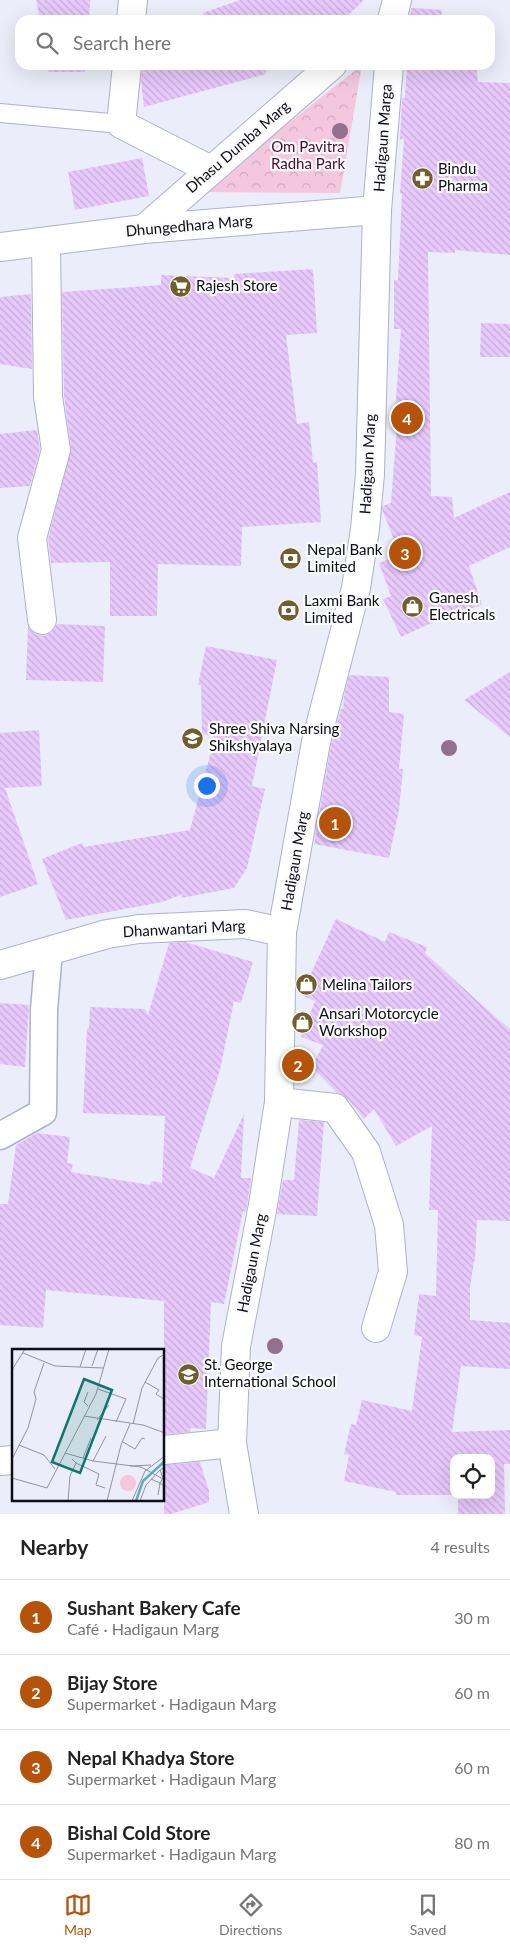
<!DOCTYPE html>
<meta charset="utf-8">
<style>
:root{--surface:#fff;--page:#f6f6f6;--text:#222;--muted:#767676;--line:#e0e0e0;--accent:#b45309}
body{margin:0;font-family:Lato,sans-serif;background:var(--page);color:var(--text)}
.controls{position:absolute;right:15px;bottom:15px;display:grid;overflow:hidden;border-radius:10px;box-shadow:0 5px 20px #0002}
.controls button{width:45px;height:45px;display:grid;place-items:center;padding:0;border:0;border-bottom:1px solid var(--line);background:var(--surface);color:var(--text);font:25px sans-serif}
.you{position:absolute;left:206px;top:785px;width:18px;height:18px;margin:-12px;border:4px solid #fff;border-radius:50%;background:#1a73e8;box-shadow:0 0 0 8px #1a73e833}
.badge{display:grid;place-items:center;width:32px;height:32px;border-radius:50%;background:var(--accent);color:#fff;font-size:16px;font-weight:700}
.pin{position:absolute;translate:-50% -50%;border:2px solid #fff;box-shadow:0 1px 5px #0006}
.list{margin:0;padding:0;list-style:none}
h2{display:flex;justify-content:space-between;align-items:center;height:65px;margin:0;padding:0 20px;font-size:21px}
h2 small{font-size:16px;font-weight:400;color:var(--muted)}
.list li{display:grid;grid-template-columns:32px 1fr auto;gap:15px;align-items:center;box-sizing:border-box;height:75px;padding:0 20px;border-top:1px solid var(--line)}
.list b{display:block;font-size:19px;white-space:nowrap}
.list p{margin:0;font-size:16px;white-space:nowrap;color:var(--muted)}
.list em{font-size:16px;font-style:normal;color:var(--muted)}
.icon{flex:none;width:28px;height:28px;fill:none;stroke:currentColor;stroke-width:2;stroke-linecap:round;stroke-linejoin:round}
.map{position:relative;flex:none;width:510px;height:1514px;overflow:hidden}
.search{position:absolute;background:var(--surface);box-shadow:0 5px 20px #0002;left:15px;right:15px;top:15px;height:55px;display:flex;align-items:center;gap:12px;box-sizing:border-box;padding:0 18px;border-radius:15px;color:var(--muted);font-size:19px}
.sheet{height:365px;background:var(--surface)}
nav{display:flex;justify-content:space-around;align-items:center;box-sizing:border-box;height:70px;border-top:1px solid var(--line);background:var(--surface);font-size:14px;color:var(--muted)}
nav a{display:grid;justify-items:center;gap:2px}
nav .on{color:var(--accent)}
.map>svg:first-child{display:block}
.forest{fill:url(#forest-crowns)}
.building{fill:url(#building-back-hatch)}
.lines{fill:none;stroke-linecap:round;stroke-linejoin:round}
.service-casing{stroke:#acb1cf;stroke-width:20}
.pedestrian-casing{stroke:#acb1cf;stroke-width:29}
.minor-casing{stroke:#acb1cf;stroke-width:30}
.tertiary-casing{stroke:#acb1cf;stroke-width:30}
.secondary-casing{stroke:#acb1cf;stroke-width:30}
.service{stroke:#fff;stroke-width:18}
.pedestrian{stroke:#fff;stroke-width:26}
.minor{stroke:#fff;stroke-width:28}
.tertiary{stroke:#fff;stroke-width:28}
.secondary{stroke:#fff;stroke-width:28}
.tree{fill:#93708e}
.labels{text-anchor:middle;stroke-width:4.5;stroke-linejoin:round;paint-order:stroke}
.street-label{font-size:15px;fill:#0c0d17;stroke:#fbfbfb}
.park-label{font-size:15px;fill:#4b0a35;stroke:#fbfbfb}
.poi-label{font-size:15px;fill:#0c0d17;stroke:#fbfbfb;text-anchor:start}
.inset-river{fill:none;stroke:#62acb9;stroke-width:2.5}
.inset-road{fill:none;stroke:#92939f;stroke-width:1}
.view{fill:#0f766e;fill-opacity:0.15;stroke:#0f766e;stroke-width:2.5}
.inset-edge{fill:none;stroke:#0c0d17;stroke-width:2.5}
</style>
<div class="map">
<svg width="510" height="1514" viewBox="0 0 510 1514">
<defs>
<pattern id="forest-crowns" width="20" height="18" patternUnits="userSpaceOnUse" patternTransform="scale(1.25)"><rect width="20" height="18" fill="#f4c7df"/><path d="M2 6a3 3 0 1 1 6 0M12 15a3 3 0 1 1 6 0" fill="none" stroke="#d0aabf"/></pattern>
<pattern id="building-back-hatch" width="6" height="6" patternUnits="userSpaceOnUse" patternTransform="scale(1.25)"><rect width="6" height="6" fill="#e8c9fc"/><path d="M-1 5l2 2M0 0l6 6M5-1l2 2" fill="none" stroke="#c6abd7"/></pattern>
</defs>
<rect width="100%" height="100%" fill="#ebedfa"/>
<path class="forest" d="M 362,65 L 340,193 L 201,192 Z"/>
<g class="building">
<path d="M 36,0 L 90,0 L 89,20 L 40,20 Z"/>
<path d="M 240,0 L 364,0 L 343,20 L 205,20 L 203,13 Z"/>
<path d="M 411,8 L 442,10 L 441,20 L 410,20 Z"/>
<path d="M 48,65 L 85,65 L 85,72 L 49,72 Z"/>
<path d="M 142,65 L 265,65 L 266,74 L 144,107 L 141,80 Z"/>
<path d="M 407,65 L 476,65 L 478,82 L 510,83 L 510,255 L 455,250 L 455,253 L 428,252 L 431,496 L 452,497 L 454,518 L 510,492 L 510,547 L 469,566 L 482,605 L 449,615 L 401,637 L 383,599 L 391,596 L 379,563 L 400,555 L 382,509 L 383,506 L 391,503 L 397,426 L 394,426 L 401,329 L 394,329 L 394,280 L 398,280 L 402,194 L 400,193 L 404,139 L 400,139 L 402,98 L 405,98 Z"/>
<path d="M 142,158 L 149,196 L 75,210 L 68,172 Z"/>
<path d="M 313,269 L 317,333 L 286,335 L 297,424 L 309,422 L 313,463 L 317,462 L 321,522 L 242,527 L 241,566 L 158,564 L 157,616 L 110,616 L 110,562 L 51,563 L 48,539 L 71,448 L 64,396 L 62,292 L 161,285 L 161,275 L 234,278 L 234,274 Z"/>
<path d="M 31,294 L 32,369 L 0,364 L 0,297 Z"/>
<path d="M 481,323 L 510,324 L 510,357 L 480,357 Z"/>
<path d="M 37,430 L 40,449 L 30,486 L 0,488 L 0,434 Z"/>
<path d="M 57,624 L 105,626 L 103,682 L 26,680 L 28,625 L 30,630 L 35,634 L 43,636 L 52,632 Z"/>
<path d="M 206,646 L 277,660 L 252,786 L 265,789 L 247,868 L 234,888 L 181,898 L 183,894 L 162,902 L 66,920 L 42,859 L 82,843 L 84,847 L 190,830 L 215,737 L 202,734 L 201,685 L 198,685 Z"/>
<path d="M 510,672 L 510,737 L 464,700 Z"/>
<path d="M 349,675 L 389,677 L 389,712 L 404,714 L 399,769 L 403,769 L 399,810 L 389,858 L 314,844 L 331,745 L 341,709 L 343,709 L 344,697 Z"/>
<path d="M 39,730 L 42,786 L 5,788 L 38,884 L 0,897 L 0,733 Z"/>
<path d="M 336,919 L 385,942 L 389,932 L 427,947 L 425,953 L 492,1014 L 510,1029 L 510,1221 L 477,1220 L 475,1261 L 474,1261 L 470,1288 L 470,1320 L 510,1323 L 510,1369 L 461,1366 L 452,1432 L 510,1430 L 510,1464 L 504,1464 L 505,1514 L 458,1514 L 458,1495 L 491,1495 L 491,1458 L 454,1458 L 454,1495 L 396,1495 L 396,1492 L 344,1481 L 349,1455 L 344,1454 L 351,1424 L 356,1425 L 362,1400 L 412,1411 L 422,1337 L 414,1335 L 419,1294 L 436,1296 L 438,1210 L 429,1210 L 432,1126 L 396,1146 L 374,1109 L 364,1119 L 348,1099 L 337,1093 L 312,1067 L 323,1045 L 301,1037 L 315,1001 L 301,995 Z"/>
<path d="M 185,942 L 253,962 L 241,1003 L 234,1001 L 220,1070 L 190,1168 L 214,1178 L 244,1114 L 241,1178 L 251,1178 L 246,1212 L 243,1211 L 224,1304 L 211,1302 L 206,1429 L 190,1428 L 191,1432 L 164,1434 L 164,1301 L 46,1290 L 43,1328 L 0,1325 L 0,1204 L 8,1204 L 16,1145 L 37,1133 L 70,1137 L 67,1163 L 73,1164 L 71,1172 L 150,1185 L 151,1181 L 162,1183 L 165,1116 L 83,1113 L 87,1028 L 89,1028 L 90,1007 L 145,1009 L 148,1015 L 169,943 Z"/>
<path d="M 0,1003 L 29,1005 L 25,1067 L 0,1064 Z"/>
<path d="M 299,1120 L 324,1122 L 317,1216 L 277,1214 L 283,1180 L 294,1180 Z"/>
<path d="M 200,1462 L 209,1491 L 209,1502 L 171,1514 L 164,1514 L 164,1465 Z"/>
</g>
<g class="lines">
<defs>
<path id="service" d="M 0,113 L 121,124"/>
<path id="pedestrian" d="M 0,1136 L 43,1112 L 44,1010 L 49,951"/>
<g id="minor">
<path d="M 131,20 L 133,0"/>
<path d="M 127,65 L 121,124 L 211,170"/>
<path d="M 144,229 L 332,65"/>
<path d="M 42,620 L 32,538 L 56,450 L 48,397 L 46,242"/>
<path d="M 0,965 L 107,934 L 139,929 L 245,924 L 282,932"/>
<path d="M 279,1102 L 335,1108 L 366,1152 L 389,1225 L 393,1272 L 376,1328"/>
<path d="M 164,1450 L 232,1443"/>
<path d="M 0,1461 L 14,1460"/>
</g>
<path id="tertiary" d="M 0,247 L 144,229 L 377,210"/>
<g id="secondary">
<path d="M 392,20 L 397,0"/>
<path d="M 244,1514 L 232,1443 L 236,1346 L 263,1205 L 279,1102 L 282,932 L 316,742 L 356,588 L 365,529 L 370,474 L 377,210 L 389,65"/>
</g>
</defs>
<use href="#service" class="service-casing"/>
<use href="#pedestrian" class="pedestrian-casing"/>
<use href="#minor" class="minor-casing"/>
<use href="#tertiary" class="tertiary-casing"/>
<use href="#secondary" class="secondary-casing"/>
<use href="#service" class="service"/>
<use href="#pedestrian" class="pedestrian"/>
<use href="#minor" class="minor"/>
<use href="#tertiary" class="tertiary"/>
<use href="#secondary" class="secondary"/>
</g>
<g class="tree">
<circle cx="340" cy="131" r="8"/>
<circle cx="449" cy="748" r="8"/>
<circle cx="275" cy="1346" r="8"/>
</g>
<defs>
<symbol id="pharmacy-disc" viewBox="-11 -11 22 22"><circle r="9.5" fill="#725e2d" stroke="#fbfbfb"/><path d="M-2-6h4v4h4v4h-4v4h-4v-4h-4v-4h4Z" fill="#fff"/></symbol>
<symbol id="supermarket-disc" viewBox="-11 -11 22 22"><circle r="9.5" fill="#725e2d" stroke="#fbfbfb"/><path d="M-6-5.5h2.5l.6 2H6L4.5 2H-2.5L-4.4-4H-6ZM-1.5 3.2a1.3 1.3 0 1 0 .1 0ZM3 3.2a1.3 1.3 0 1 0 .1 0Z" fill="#fff"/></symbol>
<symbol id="bank-disc" viewBox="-11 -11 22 22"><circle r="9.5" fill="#725e2d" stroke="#fbfbfb"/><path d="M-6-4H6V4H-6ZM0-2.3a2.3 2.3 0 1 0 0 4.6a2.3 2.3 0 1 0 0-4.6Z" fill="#fff"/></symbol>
<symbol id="shop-disc" viewBox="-11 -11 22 22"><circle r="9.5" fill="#725e2d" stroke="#fbfbfb"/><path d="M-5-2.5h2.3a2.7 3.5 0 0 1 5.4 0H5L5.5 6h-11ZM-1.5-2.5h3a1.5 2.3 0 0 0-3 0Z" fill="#fff"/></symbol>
<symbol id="school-disc" viewBox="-11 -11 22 22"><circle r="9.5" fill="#725e2d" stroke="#fbfbfb"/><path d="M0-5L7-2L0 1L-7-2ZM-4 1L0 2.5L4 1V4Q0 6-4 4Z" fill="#fff"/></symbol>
</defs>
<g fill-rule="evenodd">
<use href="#pharmacy-disc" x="410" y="166" width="25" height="25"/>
<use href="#supermarket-disc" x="168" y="274" width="25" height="25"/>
<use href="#bank-disc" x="278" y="546" width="25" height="25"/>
<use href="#shop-disc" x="400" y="594" width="25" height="25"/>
<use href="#bank-disc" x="276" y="598" width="25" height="25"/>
<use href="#school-disc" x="180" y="726" width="25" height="25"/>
<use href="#shop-disc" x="294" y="972" width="25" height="25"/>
<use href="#shop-disc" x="290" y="1010" width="25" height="25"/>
<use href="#school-disc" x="176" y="1362" width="25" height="25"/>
</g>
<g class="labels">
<g class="street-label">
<text transform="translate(383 138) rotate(-86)" y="5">Hadigaun Marga</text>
<text transform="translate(238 147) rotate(-41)" y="5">Dhasu Dumba Marg</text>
<text transform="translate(189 226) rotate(-5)" y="5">Dhungedhara Marg</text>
<text transform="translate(368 464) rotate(-87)" y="5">Hadigaun Marg</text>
<text transform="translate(295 861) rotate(-80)" y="5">Hadigaun Marg</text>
<text transform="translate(184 929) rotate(-3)" y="5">Dhanwantari Marg</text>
<text transform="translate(252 1263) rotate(-79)" y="5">Hadigaun Marg</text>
</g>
<g class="park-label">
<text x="308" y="152">Om Pavitra<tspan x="308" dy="17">Radha Park</tspan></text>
</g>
<g class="poi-label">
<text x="438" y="174">Bindu<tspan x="438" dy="17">Pharma</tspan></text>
<text x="196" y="291">Rajesh Store</text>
<text x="307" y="555">Nepal Bank<tspan x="307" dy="17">Limited</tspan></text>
<text x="429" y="603">Ganesh<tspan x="429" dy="17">Electricals</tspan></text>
<text x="304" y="606">Laxmi Bank<tspan x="304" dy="17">Limited</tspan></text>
<text x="209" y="734">Shree Shiva Narsing<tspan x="209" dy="17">Shikshyalaya</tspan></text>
<text x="322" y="990">Melina Tailors</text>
<text x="319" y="1019">Ansari Motorcycle<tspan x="319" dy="17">Workshop</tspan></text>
<text x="204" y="1370">St. George<tspan x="204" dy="17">International School</tspan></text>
</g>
</g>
<g transform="translate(12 1349)">
<rect width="152" height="152" fill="#ebedfa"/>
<path d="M108 134a8 8 0 1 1 16 0a8 8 0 1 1-16 0Z" fill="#f4c7df"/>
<path class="inset-river" d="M 124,152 L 131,132 L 153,112"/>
<path class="inset-road" d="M 11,4 L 43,17 L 91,19M 80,17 L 86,0M 68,18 L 74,0M 0,21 L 13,0M 133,33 L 147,41 L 144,45 L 153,51M 86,40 L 114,50 L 104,73M 76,43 L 72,53 L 76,57M 72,67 L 131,76 L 153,84M 85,71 L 97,56M 121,75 L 130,39 L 146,9 L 153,5M 111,93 L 123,100 L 130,89 L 133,90M 7,96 L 32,106 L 43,120M 53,104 L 81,112 L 129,118 L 153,131M 71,109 L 79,89M 0,110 L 16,79 L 24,50 L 22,43 L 32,14M 81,112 L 94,87M 64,114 L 87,125 L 84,136 L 93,139M 118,117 L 139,116M 0,129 L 35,139 L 84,45 L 97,0M 139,130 L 148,134 L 151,129 L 148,121 L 153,118M 146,146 L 148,134 L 153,138M 56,152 L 58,127 L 64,114 L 60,110M 95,152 L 109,96 L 118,75M 120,152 L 133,122 L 153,107M 128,152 L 134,136 L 148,121"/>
<path class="view" d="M 72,30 L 100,41 L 68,124 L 40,113 Z"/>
<rect width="152" height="152" class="inset-edge"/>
</g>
</svg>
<div class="controls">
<button><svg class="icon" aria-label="locate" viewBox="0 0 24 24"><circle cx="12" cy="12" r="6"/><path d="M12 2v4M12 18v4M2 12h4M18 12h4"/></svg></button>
</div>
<div class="you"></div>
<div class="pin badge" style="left:335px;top:823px">1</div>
<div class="pin badge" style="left:298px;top:1065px">2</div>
<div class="pin badge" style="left:405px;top:553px">3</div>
<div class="pin badge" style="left:407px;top:418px">4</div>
<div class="search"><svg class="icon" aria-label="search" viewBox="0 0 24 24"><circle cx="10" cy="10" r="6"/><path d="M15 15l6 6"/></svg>Search here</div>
</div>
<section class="sheet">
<h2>Nearby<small>4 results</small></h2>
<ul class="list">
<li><span class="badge">1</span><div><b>Sushant Bakery Cafe</b><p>Café · Hadigaun Marg</p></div><em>30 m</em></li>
<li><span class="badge">2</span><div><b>Bijay Store</b><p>Supermarket · Hadigaun Marg</p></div><em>60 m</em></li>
<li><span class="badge">3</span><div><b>Nepal Khadya Store</b><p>Supermarket · Hadigaun Marg</p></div><em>60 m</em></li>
<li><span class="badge">4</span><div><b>Bishal Cold Store</b><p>Supermarket · Hadigaun Marg</p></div><em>80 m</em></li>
</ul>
</section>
<nav>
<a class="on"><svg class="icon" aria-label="map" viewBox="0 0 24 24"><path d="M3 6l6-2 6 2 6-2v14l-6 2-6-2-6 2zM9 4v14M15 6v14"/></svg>Map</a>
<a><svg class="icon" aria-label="directions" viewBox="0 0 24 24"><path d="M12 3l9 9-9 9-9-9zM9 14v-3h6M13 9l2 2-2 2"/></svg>Directions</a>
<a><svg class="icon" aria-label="saved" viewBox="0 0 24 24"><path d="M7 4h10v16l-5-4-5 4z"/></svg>Saved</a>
</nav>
